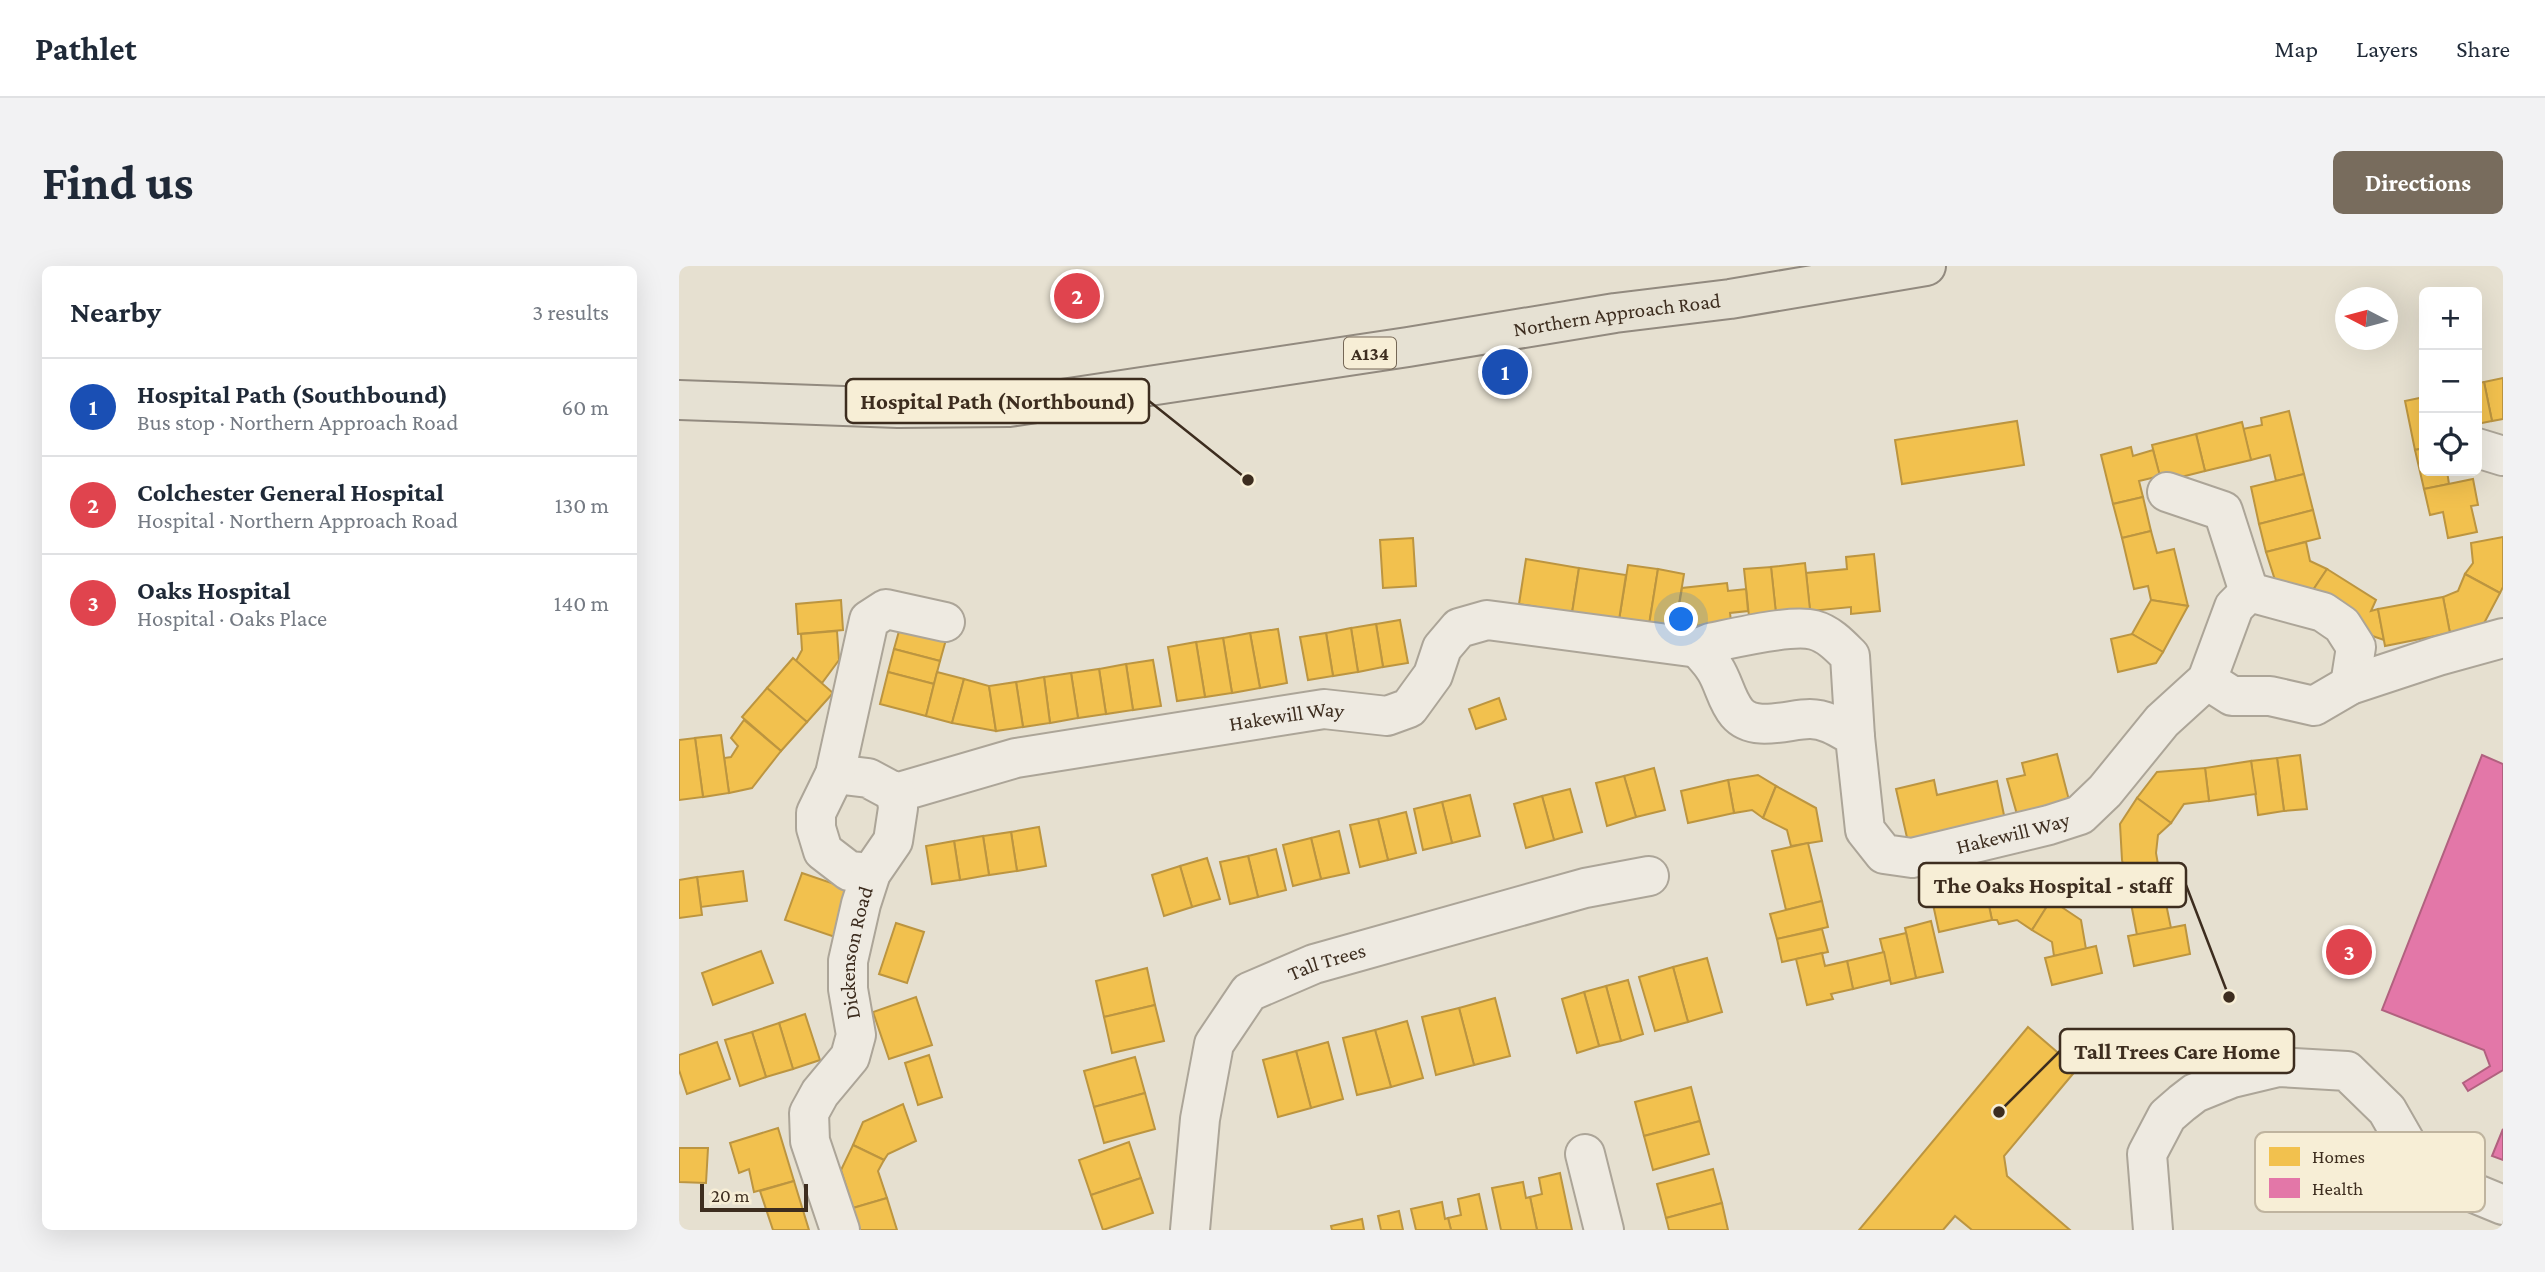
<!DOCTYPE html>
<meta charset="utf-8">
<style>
:root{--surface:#fff;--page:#f2f2f3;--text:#1f2937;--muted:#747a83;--line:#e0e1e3;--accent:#786c5d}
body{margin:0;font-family:"Crimson Pro",serif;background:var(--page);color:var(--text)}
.controls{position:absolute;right:21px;top:21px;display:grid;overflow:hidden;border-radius:10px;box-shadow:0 7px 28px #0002}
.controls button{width:63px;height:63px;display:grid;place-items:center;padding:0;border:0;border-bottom:2px solid var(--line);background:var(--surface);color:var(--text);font:35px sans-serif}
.compass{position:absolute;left:1656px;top:21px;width:63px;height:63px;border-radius:50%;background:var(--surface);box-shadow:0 7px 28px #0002;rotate:276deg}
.scale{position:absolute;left:21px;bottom:18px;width:108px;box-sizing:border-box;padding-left:7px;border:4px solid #3d2d1f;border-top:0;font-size:19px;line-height:24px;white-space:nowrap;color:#3d2d1f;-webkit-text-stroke:5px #f7eed6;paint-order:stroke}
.you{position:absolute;left:1003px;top:354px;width:24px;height:24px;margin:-18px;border:5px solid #fff;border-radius:50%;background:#1a73e8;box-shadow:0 0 0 10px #1a73e833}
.badge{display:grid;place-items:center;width:46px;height:46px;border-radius:50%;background:var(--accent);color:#fff;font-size:23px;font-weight:700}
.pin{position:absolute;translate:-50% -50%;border:4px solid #fff;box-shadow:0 2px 7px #0006}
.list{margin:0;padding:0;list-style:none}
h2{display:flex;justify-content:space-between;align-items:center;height:91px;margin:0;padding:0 28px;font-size:30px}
h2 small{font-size:23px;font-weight:400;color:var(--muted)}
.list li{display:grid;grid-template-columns:46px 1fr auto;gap:21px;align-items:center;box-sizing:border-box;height:98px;padding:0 28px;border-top:2px solid var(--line)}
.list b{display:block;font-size:26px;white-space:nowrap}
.list p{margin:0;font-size:23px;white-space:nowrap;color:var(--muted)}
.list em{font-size:23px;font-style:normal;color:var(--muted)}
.icon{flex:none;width:38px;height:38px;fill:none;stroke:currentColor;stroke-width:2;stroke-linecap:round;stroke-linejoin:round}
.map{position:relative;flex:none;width:1824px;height:964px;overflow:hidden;border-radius:10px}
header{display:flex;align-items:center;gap:42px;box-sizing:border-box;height:98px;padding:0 35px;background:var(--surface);border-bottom:2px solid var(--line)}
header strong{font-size:33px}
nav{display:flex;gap:38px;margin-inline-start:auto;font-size:24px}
.intro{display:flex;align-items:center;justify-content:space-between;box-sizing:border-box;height:168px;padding:0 42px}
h1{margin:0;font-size:49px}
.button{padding:18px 32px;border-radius:10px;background:var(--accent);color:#fff;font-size:24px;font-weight:700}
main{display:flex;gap:42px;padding:0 42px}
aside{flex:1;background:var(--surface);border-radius:10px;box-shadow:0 7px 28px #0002}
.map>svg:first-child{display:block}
.homes{fill:#f2c14e;stroke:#bc9540;stroke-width:2}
.health{fill:#e377a8;stroke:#b1617f;stroke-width:2}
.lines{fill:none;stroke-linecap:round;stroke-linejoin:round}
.minor-casing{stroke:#aca598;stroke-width:42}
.primary-casing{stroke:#928a7f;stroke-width:42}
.minor{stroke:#eeeae1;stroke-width:38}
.primary{stroke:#e6e1d3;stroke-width:38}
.labels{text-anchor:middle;stroke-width:7;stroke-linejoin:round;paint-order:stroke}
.shield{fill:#f7eed6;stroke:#756756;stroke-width:2}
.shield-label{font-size:19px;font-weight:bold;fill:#3d2d1f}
.street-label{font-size:21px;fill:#3d2d1f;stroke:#f7eed6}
.key{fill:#f7eed6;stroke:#bfb49f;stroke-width:2}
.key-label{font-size:19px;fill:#3d2d1f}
.leader{fill:none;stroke:#3d2d1f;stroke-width:2.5}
.callout-dot{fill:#3d2d1f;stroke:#f7eed6;stroke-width:2.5}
.callout{fill:#f7eed6;stroke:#3d2d1f;stroke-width:2.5}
.callout-label{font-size:23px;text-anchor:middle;font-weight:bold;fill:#3d2d1f}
</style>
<header>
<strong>Pathlet</strong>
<nav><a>Map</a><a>Layers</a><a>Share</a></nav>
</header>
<div class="intro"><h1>Find us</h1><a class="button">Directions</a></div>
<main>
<aside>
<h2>Nearby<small>3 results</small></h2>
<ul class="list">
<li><span class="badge" style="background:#1a4fb4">1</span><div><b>Hospital Path (Southbound)</b><p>Bus stop · Northern Approach Road</p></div><em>60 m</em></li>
<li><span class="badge" style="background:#e0444e">2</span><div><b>Colchester General Hospital</b><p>Hospital · Northern Approach Road</p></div><em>130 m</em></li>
<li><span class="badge" style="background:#e0444e">3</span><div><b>Oaks Hospital</b><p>Hospital · Oaks Place</p></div><em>140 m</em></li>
</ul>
</aside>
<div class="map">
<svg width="1824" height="964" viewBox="0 0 1824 964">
<rect width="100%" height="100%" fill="#e6e0d0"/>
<g class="homes">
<path d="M 1824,112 L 1824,153 L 1813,155 L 1805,116 Z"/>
<path d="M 1805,116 L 1813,155 L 1798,158 L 1798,117 Z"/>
<path d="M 1745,131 L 1745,182 L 1736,184 L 1726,135 Z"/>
<path d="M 1610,145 L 1625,208 L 1597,215 L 1591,189 L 1572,194 L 1564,163 L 1583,159 L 1582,152 Z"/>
<path d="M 1338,155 L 1345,199 L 1223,218 L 1216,174 Z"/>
<path d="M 1563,156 L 1572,194 L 1526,205 L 1517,168 Z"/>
<path d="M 1517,168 L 1526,205 L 1482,216 L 1473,179 Z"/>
<path d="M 1452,181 L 1454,190 L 1474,184 L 1481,210 L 1460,215 L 1464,231 L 1434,238 L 1422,189 Z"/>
<path d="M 1745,182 L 1745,205 L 1768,205 L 1770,218 L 1745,223 L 1736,184 Z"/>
<path d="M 1625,208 L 1634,244 L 1580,258 L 1572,221 Z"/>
<path d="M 1794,213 L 1799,239 L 1792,240 L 1798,266 L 1769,272 L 1764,246 L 1751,249 L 1745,223 Z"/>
<path d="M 1464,231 L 1472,265 L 1443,272 L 1434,238 Z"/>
<path d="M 1634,244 L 1641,272 L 1587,286 L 1580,258 Z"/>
<path d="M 1472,265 L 1478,287 L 1495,283 L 1509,340 L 1472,334 L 1469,320 L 1455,323 L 1443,272 Z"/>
<path d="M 1824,271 L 1824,321 L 1821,327 L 1786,308 L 1794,297 L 1792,277 Z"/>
<path d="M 734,272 L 737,320 L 704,322 L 701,274 Z"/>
<path d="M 1627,276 L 1631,295 L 1648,303 L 1630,330 L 1596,314 L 1587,286 Z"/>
<path d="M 1195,288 L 1201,345 L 1172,348 L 1172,341 L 1131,345 L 1127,307 L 1168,303 L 1167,291 Z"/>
<path d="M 847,293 L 900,302 L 893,347 L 840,338 Z"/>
<path d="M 1126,297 L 1132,353 L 1098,357 L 1092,301 Z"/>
<path d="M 949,299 L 979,303 L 970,359 L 940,354 Z"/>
<path d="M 1092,301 L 1098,357 L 1071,360 L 1065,303 Z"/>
<path d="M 900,302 L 947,309 L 940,354 L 893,347 Z"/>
<path d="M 979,303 L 1005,308 L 996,363 L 970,359 Z"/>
<path d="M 1648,303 L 1697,334 L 1692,345 L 1699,343 L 1705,374 L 1682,366 L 1630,330 Z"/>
<path d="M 1786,308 L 1821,327 L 1803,361 L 1771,367 L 1764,331 L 1779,325 Z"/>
<path d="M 1048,317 L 1049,325 L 1067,323 L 1069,345 L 1051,347 L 1052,355 L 996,363 L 1003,322 Z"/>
<path d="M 1764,331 L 1771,367 L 1706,380 L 1699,343 Z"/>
<path d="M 162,334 L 164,364 L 119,368 L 117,338 Z"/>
<path d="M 1472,334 L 1509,340 L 1484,386 L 1453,368 Z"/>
<path d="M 721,354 L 729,397 L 704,401 L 697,358 Z"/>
<path d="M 222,358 L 268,370 L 261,395 L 215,383 Z"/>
<path d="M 697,358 L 704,401 L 679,406 L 672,362 Z"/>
<path d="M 672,362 L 679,406 L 654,410 L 647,367 Z"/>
<path d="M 599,363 L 608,417 L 581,422 L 571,367 Z"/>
<path d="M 158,365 L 160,394 L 143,417 L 117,395 L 123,384 L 122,368 Z"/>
<path d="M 571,367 L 581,422 L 553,427 L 544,372 Z"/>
<path d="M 647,367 L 654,410 L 629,414 L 621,371 Z"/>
<path d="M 1453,368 L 1484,386 L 1477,397 L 1439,406 L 1432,373 Z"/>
<path d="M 544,372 L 553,427 L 526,431 L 517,376 Z"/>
<path d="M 517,376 L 526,431 L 498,435 L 489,381 Z"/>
<path d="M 215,383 L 261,395 L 255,418 L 209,406 Z"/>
<path d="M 114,392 L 154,427 L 128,456 L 88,422 Z"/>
<path d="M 474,394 L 482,440 L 454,444 L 447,398 Z"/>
<path d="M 447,398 L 454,444 L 427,448 L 420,403 Z"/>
<path d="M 420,403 L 427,448 L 399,452 L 392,407 Z"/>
<path d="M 209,406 L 255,418 L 247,450 L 201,438 Z"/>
<path d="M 258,406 L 285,413 L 273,457 L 247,450 Z"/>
<path d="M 392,407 L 399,452 L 371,457 L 365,411 Z"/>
<path d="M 365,411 L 371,457 L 344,461 L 337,416 Z"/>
<path d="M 285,413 L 310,420 L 317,465 L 273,457 Z"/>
<path d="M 337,416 L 344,461 L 317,465 L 310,420 Z"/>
<path d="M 88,422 L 128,456 L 102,485 L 63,451 Z"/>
<path d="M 820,432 L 827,453 L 797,463 L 790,443 Z"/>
<path d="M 65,454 L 102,485 L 73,522 L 50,527 L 45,492 L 52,491 L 59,480 L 52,472 Z"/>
<path d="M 42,469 L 50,527 L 24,531 L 16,472 Z"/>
<path d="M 16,472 L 24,531 L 0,534 L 0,474 Z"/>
<path d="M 1378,488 L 1391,538 L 1339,552 L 1328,513 L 1346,509 L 1343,497 Z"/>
<path d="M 1621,489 L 1628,543 L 1605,545 L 1598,492 Z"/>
<path d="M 1598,492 L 1605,545 L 1579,549 L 1572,495 Z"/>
<path d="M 1572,495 L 1577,528 L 1530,535 L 1526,502 Z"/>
<path d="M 975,502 L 986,544 L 957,551 L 945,510 Z"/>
<path d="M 1526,502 L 1530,535 L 1505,538 L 1492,557 L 1458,532 L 1478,506 Z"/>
<path d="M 1079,509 L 1097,520 L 1084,552 L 1073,544 L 1055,547 L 1049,514 Z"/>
<path d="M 945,510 L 957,551 L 928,560 L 917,517 Z"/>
<path d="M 1049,514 L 1055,547 L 1009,557 L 1002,525 Z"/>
<path d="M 1255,514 L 1258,529 L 1318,515 L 1326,554 L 1229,576 L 1217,523 Z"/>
<path d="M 1097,520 L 1137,542 L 1143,575 L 1112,580 L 1108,564 L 1084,552 Z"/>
<path d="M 891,523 L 903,566 L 875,574 L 863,530 Z"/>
<path d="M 791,529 L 801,570 L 773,577 L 763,536 Z"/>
<path d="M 863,530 L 875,574 L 847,582 L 835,538 Z"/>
<path d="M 1458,532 L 1492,557 L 1479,569 L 1477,587 L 1480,604 L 1447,611 L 1443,594 L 1441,558 Z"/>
<path d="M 763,536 L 773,577 L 744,584 L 735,543 Z"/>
<path d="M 727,546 L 737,587 L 709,594 L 699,553 Z"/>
<path d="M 699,553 L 709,594 L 681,601 L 671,559 Z"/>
<path d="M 360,561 L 367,600 L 338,605 L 332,566 Z"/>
<path d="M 660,565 L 670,607 L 642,613 L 632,572 Z"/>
<path d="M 332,566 L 338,605 L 310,609 L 304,570 Z"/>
<path d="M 304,570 L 310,609 L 281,614 L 275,575 Z"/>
<path d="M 632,572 L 642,613 L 614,620 L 604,579 Z"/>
<path d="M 275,575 L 281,614 L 253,618 L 247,580 Z"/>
<path d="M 1129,577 L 1143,635 L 1107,644 L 1093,585 Z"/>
<path d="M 597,583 L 607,624 L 579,631 L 569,590 Z"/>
<path d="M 569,590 L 579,631 L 551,638 L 541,596 Z"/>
<path d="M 528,592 L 541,633 L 513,641 L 501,600 Z"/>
<path d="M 501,600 L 513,641 L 485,650 L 473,609 Z"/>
<path d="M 1480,604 L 1492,662 L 1458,669 L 1447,611 Z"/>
<path d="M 64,605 L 68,635 L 22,641 L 18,611 Z"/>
<path d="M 123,607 L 173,624 L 156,671 L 106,654 Z"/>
<path d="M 18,611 L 23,649 L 0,652 L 0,614 Z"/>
<path d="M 1316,614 L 1318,623 L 1344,617 L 1372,634 L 1353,664 L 1338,654 L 1320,658 L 1318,654 L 1313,654 L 1305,616 Z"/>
<path d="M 1305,616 L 1313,654 L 1260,666 L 1252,629 Z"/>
<path d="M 1372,634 L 1402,654 L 1407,683 L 1375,690 L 1373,676 L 1353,664 Z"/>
<path d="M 1143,635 L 1149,661 L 1098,673 L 1091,648 Z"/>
<path d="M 1252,655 L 1264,706 L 1237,712 L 1226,662 Z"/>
<path d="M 217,657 L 245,666 L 228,717 L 200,708 Z"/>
<path d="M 1506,659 L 1511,688 L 1455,700 L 1449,670 Z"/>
<path d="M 1143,663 L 1149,686 L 1103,696 L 1098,673 Z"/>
<path d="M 1227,667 L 1237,712 L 1212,718 L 1201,673 Z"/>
<path d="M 1417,680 L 1423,707 L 1373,719 L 1366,692 Z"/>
<path d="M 82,685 L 94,717 L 34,739 L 23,707 Z"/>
<path d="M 1205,686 L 1211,714 L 1174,723 L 1168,695 Z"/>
<path d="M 1143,687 L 1146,700 L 1168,695 L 1174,723 L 1152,728 L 1154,733 L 1128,739 L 1117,693 Z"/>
<path d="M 1028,692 L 1043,746 L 1009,756 L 994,701 Z"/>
<path d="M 994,701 L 1009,756 L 976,765 L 960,711 Z"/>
<path d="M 468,702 L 476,739 L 425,751 L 417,715 Z"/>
<path d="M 949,714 L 964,768 L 942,775 L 927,720 Z"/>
<path d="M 927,720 L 942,775 L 920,780 L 905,726 Z"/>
<path d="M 905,726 L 920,780 L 898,787 L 883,733 Z"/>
<path d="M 237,731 L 253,779 L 210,793 L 194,746 Z"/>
<path d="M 816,732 L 831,790 L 795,799 L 780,742 Z"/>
<path d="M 476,739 L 485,775 L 433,787 L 425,751 Z"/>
<path d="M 780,742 L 795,799 L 757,809 L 743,751 Z"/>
<path d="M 126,748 L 141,794 L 114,803 L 100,757 Z"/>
<path d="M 728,755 L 744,812 L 712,821 L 696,764 Z"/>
<path d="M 100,757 L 114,803 L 87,811 L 73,766 Z"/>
<path d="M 1349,761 L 1398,803 L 1325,890 L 1328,910 L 1391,964 L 1293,964 L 1276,950 L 1264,964 L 1180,964 Z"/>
<path d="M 696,764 L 712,821 L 678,829 L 664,772 Z"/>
<path d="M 73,766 L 87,811 L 61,820 L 46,774 Z"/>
<path d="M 38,776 L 51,813 L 8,828 L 0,804 L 0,789 Z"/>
<path d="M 649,776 L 664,833 L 632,842 L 617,785 Z"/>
<path d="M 617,785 L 632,842 L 599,851 L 584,794 Z"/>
<path d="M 250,789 L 263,831 L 239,839 L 226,797 Z"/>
<path d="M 456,791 L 466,827 L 415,841 L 405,805 Z"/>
<path d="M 1012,821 L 1021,855 L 965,870 L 956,836 Z"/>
<path d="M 466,827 L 476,863 L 425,877 L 415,841 Z"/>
<path d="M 224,838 L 237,875 L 209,888 L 205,894 L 174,879 L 184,856 Z"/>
<path d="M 1021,855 L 1030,888 L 974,904 L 965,870 Z"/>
<path d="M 99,862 L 115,915 L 75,926 L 70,903 L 60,907 L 51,877 Z"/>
<path d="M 450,876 L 462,912 L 412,929 L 400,894 Z"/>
<path d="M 174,879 L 205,894 L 199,905 L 208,932 L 174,942 L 162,904 Z"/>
<path d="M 0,882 L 29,882 L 27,917 L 0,916 Z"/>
<path d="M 1034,903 L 1043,937 L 987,952 L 978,918 Z"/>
<path d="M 881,907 L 893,964 L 858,964 L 851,931 L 863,928 L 860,912 Z"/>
<path d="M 462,912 L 474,947 L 424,964 L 412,929 Z"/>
<path d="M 115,915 L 130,964 L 94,964 L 81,925 Z"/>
<path d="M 844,916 L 847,932 L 851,931 L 858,964 L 822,964 L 813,922 Z"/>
<path d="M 800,928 L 808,964 L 772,964 L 769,952 L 782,949 L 779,933 Z"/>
<path d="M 208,932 L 218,964 L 181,964 L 174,942 Z"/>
<path d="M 763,936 L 766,953 L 769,952 L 772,964 L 737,964 L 732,943 Z"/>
<path d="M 1043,937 L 1049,964 L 990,964 L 987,952 Z"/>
<path d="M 720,945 L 724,964 L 702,964 L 699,950 Z"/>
<path d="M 683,953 L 685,964 L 653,964 L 652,960 Z"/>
</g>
<g class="health">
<path d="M 1803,489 L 1824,498 L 1824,804 L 1789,825 L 1784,817 L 1811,800 L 1805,784 L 1703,744 Z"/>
<path d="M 1824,863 L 1824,894 L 1813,890 Z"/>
</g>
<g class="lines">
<defs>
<g id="minor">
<path d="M 1798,182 L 1824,190"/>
<path d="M 1488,226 L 1544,245 L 1570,326"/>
<path id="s1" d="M 1019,382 C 1025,389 1032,396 1036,403 C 1045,417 1047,434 1058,447 C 1075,467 1110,453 1131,453 C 1148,453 1162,463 1176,471 L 1186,564 L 1205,588 L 1233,592 L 1370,559 L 1401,549 L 1426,525 L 1483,455 L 1528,414 L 1555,341 L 1570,326 L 1644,346 L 1663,359 L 1677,381 L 1671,419"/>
<path d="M 1528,414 L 1553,430 L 1591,430 L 1635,440 L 1671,419 L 1759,390 L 1824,372"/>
<path id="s2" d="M 156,508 L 189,512 L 217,527 L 337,492 L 645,443 L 708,450 L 730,442 L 754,409 L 763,382 L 780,362 L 808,354 L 1019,382 L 1031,377 C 1056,372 1112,358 1135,364 C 1150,368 1161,380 1171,390 L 1176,471"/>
<path d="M 192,607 L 170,605 L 144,585 L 137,562 L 137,547 L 156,508 L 190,354 L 207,343 L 266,356"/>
<path d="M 906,888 L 925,964"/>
<path id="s3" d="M 161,964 L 131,875 L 130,847 L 141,827 L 171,791 L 177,769 L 169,723 L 169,695 L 182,638 L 192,607 L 214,575 L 219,542 L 217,527"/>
<path id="s4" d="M 511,964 L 521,853 L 535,778 L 570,726 L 635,698 L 906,622 L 970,610"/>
<path d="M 1474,964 L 1468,888 L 1488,850 L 1503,837 L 1516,827 L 1553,812 L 1599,801 L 1668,805 L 1708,844 L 1728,879 L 1790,925 L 1824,939"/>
</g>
<g id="primary">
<path id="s5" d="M 0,134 L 219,142 L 330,141 L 729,81 L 936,47 L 1051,33 L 1247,0"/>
</g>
</defs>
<use href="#minor" class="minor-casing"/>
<use href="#primary" class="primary-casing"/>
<use href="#minor" class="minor"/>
<use href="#primary" class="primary"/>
</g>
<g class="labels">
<rect class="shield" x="665" y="71.5" width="52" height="31" rx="5"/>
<g class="shield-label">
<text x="691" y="94">A134</text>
</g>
<g class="street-label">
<text dy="7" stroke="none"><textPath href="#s5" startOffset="945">Northern Approach Road</textPath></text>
<text dy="7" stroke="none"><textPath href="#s2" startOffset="464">Hakewill Way</textPath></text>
<text dy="7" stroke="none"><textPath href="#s1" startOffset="458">Hakewill Way</textPath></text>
<text dy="7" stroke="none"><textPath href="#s3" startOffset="298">Dickenson Road</textPath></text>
<text dy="7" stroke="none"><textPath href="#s4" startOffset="334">Tall Trees</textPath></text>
</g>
</g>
<rect x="1576" y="866" width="230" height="80" rx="10" class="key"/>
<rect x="1590" y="881" width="31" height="19" fill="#f2c14e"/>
<rect x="1590" y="912" width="31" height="20" fill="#e377a8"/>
<g class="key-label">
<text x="1633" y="897">Homes</text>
<text x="1633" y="929">Health</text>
</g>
<path class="leader" d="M569 214L470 135M1550 731L1507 619M1320 846L1381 785"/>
<g class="callout-dot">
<circle cx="569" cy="214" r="7"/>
<circle cx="1550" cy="731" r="7"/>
<circle cx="1320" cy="846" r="7"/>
</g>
<g class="callout">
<rect x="167" y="113" width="303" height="44" rx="7"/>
<rect x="1240" y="597" width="267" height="44" rx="7"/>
<rect x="1381" y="763" width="234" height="44" rx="7"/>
</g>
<g class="callout-label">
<text x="319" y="143">Hospital Path (Northbound)</text>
<text x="1374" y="627">The Oaks Hospital - staff</text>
<text x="1498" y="793">Tall Trees Care Home</text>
</g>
</svg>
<div class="controls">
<button>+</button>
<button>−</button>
<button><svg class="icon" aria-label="locate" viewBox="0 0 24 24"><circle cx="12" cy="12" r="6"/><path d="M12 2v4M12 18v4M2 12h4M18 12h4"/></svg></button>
</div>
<svg class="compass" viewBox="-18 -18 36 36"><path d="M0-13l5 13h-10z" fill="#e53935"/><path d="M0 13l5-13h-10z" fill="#747a83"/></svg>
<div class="scale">20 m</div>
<div class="you"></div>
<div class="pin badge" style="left:826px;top:106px;background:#1a4fb4">1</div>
<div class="pin badge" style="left:398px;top:30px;background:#e0444e">2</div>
<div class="pin badge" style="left:1670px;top:686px;background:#e0444e">3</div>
</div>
</main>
